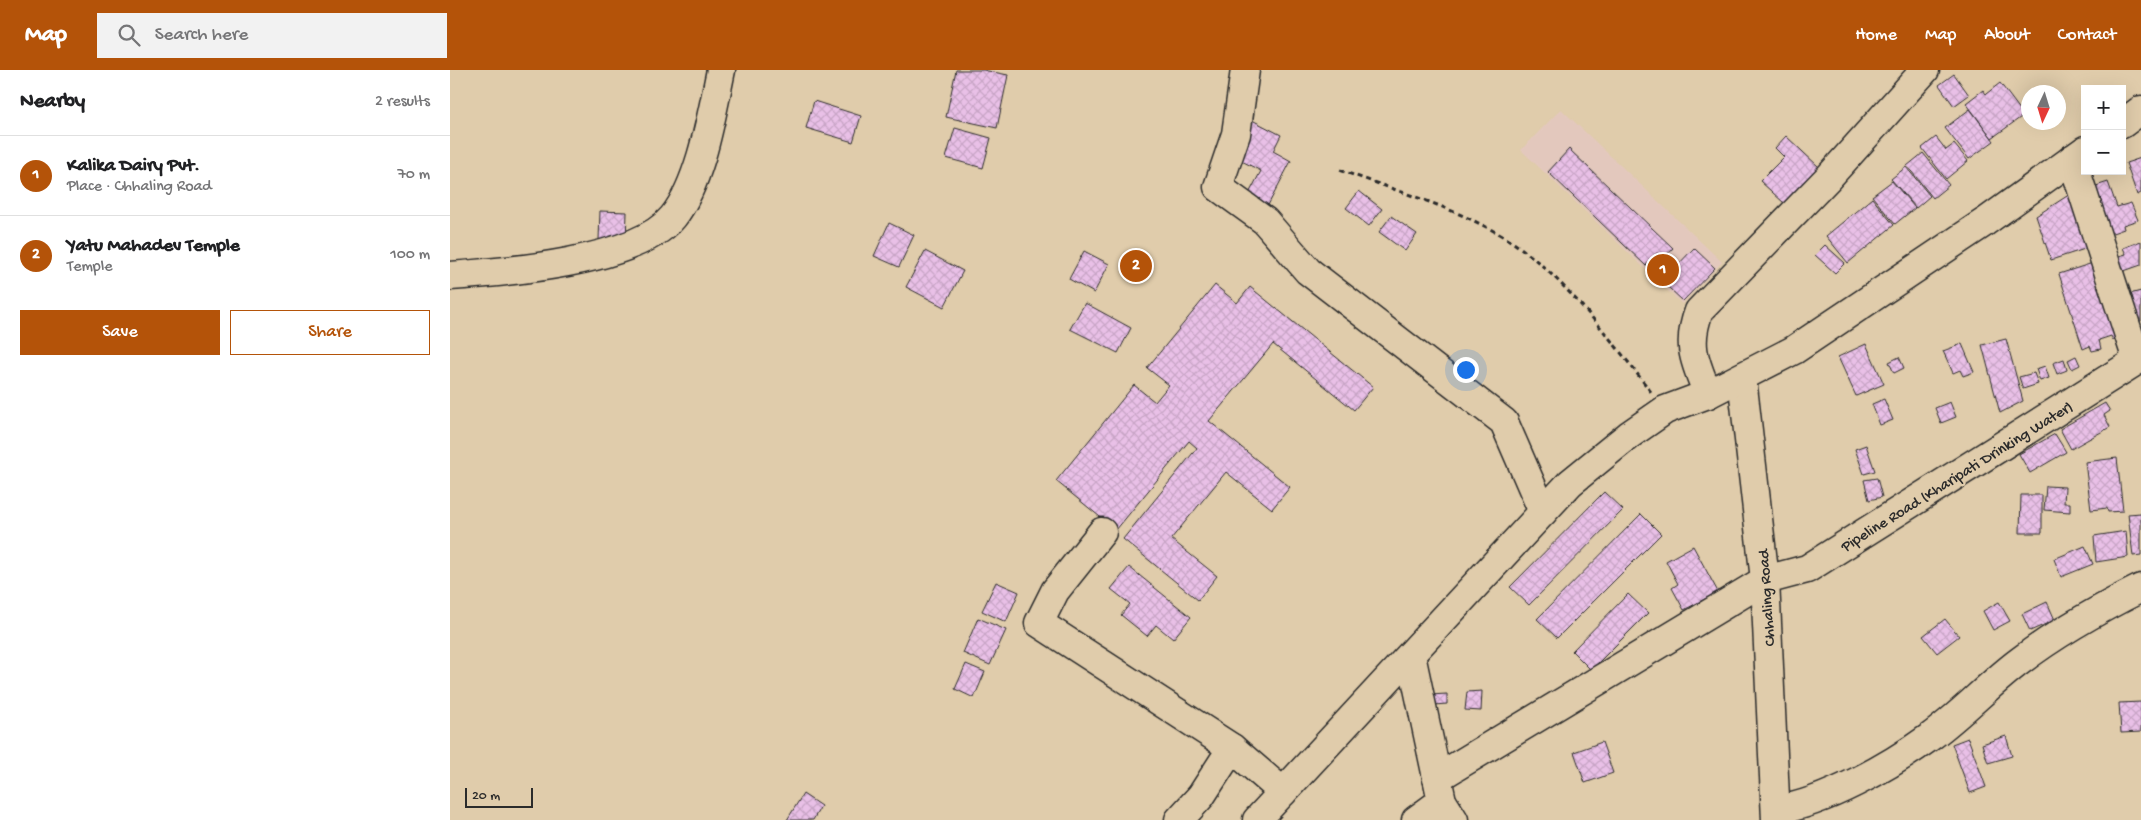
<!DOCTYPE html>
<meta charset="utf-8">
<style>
:root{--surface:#fff;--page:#f2f2f2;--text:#202124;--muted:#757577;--line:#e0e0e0;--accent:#b45309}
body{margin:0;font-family:"Gochi Hand",sans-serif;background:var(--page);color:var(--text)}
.controls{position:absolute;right:15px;top:15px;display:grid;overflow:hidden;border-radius:0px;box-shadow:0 5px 20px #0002}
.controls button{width:45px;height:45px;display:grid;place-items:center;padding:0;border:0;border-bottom:1px solid var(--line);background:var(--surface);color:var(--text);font:25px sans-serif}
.compass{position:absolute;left:1571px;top:15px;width:45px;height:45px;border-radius:50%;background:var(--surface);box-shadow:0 5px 20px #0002;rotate:184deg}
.scale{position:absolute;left:15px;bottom:12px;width:68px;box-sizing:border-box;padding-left:5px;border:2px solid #2b2b2b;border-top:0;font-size:14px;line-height:18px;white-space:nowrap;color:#2b2b2b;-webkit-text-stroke:4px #e0ccab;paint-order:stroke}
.you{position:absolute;left:1015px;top:299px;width:18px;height:18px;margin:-12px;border:4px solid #fff;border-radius:50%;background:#1a73e8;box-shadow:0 0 0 8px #1a73e833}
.badge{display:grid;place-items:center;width:32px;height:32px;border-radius:50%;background:var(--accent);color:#fff;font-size:16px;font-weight:700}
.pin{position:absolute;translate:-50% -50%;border:2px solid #fff;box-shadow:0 1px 5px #0006}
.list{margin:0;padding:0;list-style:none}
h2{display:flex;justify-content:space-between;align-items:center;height:65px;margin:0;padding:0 20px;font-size:21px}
h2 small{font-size:16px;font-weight:400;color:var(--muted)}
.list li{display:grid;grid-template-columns:32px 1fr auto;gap:15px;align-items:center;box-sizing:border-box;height:80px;padding:0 20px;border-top:1px solid var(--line)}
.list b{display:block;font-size:19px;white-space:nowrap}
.list p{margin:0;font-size:16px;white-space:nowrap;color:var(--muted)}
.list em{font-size:16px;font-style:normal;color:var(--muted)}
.actions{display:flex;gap:10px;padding:15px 20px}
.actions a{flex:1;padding:11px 0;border:1px solid var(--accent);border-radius:0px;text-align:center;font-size:18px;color:var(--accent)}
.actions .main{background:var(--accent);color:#fff}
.icon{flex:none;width:28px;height:28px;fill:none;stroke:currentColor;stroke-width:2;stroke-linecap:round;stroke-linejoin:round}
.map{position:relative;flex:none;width:1691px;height:750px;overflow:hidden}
header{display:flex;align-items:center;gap:30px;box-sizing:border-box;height:70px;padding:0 25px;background:var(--accent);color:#fff}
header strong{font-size:24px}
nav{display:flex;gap:28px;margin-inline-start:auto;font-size:18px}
.search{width:350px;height:45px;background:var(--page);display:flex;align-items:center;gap:12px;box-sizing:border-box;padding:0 18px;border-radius:0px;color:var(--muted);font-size:19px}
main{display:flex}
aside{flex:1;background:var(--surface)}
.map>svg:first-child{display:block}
.built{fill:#e3c8bd}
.building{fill:url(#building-cross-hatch);stroke:#2b2b2b}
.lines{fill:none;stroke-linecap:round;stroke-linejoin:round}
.minor-casing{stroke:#2b2b2b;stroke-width:31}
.major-casing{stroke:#2b2b2b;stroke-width:31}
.path{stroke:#2b2b2b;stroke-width:3;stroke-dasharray:5 4;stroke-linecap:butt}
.minor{stroke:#e0ccab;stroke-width:28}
.major{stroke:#e0ccab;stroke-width:28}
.labels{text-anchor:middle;stroke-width:4.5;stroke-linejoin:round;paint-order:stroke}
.street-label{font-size:16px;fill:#2b2b2b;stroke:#e0ccab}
</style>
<header>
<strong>Map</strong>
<div class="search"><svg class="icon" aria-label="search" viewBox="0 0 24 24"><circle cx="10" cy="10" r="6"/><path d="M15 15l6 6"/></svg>Search here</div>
<nav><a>Home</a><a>Map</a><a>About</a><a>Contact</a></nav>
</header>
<main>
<aside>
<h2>Nearby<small>2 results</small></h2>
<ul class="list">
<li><span class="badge">1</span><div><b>Kalika Dairy Pvt.</b><p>Place · Chhaling Road</p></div><em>70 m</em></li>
<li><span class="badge">2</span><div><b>Yatu Mahadev Temple</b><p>Temple</p></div><em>100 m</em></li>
</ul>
<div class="actions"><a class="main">Save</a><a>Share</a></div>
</aside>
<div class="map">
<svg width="1691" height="750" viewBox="0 0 1691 750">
<defs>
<pattern id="building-cross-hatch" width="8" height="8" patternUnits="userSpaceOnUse" patternTransform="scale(1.25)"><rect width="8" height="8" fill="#e9c0e7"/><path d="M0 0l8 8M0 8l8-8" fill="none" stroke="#c8a5c6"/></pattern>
</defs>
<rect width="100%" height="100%" fill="#e0ccab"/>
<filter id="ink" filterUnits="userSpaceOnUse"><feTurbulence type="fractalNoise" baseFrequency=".02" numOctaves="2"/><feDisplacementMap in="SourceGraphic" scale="10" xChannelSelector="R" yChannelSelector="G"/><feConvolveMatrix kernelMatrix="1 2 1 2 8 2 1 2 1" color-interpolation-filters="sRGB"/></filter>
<g filter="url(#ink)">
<path class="built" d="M 1111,39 L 1272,192 L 1232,234 L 1071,80 Z"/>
<g class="building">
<path d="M 506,0 L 533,0 L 558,5 L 547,58 L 496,47 Z"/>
<path d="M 1504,4 L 1519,25 L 1504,36 L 1489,15 Z"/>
<path d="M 1550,13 L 1574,45 L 1542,68 L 1516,33 L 1533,20 L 1536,24 Z"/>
<path d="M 364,31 L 411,46 L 403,72 L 356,58 Z"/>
<path d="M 1520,39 L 1544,71 L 1519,89 L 1495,58 Z"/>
<path d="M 802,50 L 831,65 L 823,81 L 841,91 L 814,143 L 794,133 L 811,101 L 784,87 Z"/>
<path d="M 1588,52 L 1601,52 L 1593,59 Z"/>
<path d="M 505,58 L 541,68 L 533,98 L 496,88 Z"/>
<path d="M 1336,66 L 1369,97 L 1334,133 L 1310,111 L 1334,87 L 1325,78 Z"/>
<path d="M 1486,67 L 1496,80 L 1504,74 L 1518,91 L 1496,109 L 1472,78 Z"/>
<path d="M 1119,79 L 1223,178 L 1213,189 L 1207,183 L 1196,196 L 1098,102 Z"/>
<path d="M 1473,83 L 1499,115 L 1483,128 L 1457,96 Z"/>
<path d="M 1691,88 L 1691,123 L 1687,125 L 1676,93 Z"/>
<path d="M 1456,97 L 1480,126 L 1466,138 L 1441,109 Z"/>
<path d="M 1442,111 L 1465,138 L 1445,154 L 1422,126 Z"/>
<path d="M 1658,112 L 1667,137 L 1681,133 L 1688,150 L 1673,155 L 1674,159 L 1654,166 L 1637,119 Z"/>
<path d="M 1628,119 L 1647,175 L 1601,190 L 1586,146 Z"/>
<path d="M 909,121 L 932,139 L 919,156 L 896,138 Z"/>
<path d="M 1422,128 L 1444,155 L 1398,193 L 1376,166 Z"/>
<path d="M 150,141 L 177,142 L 176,172 L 149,170 Z"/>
<path d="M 941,146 L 967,164 L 955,181 L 929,162 Z"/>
<path d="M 439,153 L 464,165 L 449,197 L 424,186 Z"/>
<path d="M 1691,171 L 1691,195 L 1671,202 L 1666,187 L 1676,184 L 1673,178 Z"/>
<path d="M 1375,175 L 1395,193 L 1385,203 L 1365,185 Z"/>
<path d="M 1244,178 L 1265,198 L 1233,231 L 1218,217 L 1230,205 L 1224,199 Z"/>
<path d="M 475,181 L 513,201 L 494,237 L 456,217 Z"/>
<path d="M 634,181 L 659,194 L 644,223 L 619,209 Z"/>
<path d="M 1207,183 L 1230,205 L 1218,217 L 1196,196 Z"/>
<path d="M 1649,191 L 1674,267 L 1663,270 L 1661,266 L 1649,270 L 1651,279 L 1642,281 L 1640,276 L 1633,279 L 1609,204 Z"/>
<path d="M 765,215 L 787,233 L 800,217 L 923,317 L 904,340 L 823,274 L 759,351 L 840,417 L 822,439 L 776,402 L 721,469 L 767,506 L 748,530 L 673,469 L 747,378 L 739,371 L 666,460 L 606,411 L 684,315 L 705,332 L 719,315 L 697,298 Z"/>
<path d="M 1691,221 L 1691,251 L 1685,253 L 1672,226 Z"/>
<path d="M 635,233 L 681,258 L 668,283 L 620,259 Z"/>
<path d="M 1556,269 L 1573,331 L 1550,343 L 1532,275 Z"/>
<path d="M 1416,274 L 1434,314 L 1406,326 L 1388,287 Z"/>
<path d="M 1512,274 L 1524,302 L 1513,306 L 1510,300 L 1503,303 L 1493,281 Z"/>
<path d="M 1626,286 L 1630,295 L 1622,299 L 1618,290 Z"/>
<path d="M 1449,287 L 1454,298 L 1444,303 L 1439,292 Z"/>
<path d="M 1614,289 L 1617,300 L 1607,304 L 1603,293 Z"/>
<path d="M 1595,296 L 1599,308 L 1590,311 L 1586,299 Z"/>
<path d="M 1584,303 L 1588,314 L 1573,319 L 1569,307 Z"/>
<path d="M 1434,329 L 1443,350 L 1430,355 L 1422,334 Z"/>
<path d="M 1500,332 L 1506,347 L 1491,353 L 1485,338 Z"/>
<path d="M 1655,333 L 1660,341 L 1654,345 L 1660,357 L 1621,379 L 1610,359 Z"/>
<path d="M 1605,364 L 1616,382 L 1580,403 L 1569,384 Z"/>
<path d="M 1416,375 L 1425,401 L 1414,404 L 1405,379 Z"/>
<path d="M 1667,388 L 1673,441 L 1658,442 L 1657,438 L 1641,440 L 1635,392 Z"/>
<path d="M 1427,408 L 1432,427 L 1419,430 L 1414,410 Z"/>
<path d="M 1596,416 L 1615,417 L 1614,433 L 1620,433 L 1620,442 L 1594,440 Z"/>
<path d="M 1154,422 L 1173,440 L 1079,535 L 1060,517 Z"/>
<path d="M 1571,425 L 1592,425 L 1592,463 L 1570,463 Z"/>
<path d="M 1691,443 L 1691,485 L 1683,486 L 1678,444 Z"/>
<path d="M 1191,444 L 1211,464 L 1107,568 L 1087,549 Z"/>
<path d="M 1676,461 L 1678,487 L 1646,492 L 1644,466 Z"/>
<path d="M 1243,476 L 1268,522 L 1234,540 L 1222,518 L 1228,514 L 1216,491 Z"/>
<path d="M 1635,476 L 1643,494 L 1611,507 L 1604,489 Z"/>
<path d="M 679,497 L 741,547 L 723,569 L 706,555 L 697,566 L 671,545 L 680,534 L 661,519 Z"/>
<path d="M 546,512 L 569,522 L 556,552 L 532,541 Z"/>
<path d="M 1178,524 L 1198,543 L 1141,600 L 1122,581 Z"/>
<path d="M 1549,532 L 1560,551 L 1543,560 L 1533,541 Z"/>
<path d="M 1597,532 L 1605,550 L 1580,561 L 1572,544 Z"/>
<path d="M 528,548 L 556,560 L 540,595 L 513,583 Z"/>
<path d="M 1495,549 L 1509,566 L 1487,583 L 1473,566 Z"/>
<path d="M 516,594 L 535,602 L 524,628 L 505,619 Z"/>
<path d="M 1032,621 L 1031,641 L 1015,640 L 1017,622 Z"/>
<path d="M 997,624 L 997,634 L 984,635 L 980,625 Z"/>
<path d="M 1691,632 L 1691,662 L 1671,663 L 1669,633 Z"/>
<path d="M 1556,666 L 1562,686 L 1538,693 L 1532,674 Z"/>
<path d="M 1518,668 L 1536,717 L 1520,723 L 1502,674 Z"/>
<path d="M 1152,672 L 1163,703 L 1135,713 L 1124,682 Z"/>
<path d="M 353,724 L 371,736 L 363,750 L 337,750 Z"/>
</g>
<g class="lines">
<defs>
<g id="minor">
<path d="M 795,0 L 786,64 L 768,117 L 815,151 L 858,201 L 1054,352 L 1093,442"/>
<path d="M 1622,89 L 1687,290"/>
<path d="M 0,206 C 56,202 186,192 223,147 C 251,112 262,43 271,0"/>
<path d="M 1292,308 L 1315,510 L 1326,750"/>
<path d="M 1258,324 C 1245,292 1236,275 1249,241 L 1378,108 L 1475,0"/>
<path d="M 652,462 L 605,521 L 589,553 L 782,678 L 833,722"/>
<path d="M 961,585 L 992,731 L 1004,750"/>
<path d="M 987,708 L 1315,510 L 1357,499 L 1691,288"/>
<path d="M 1327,740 C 1375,733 1440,696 1480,667 C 1512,644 1539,614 1570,591 C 1608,562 1649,539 1691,518"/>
<path d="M 729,750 L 751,726 L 782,678"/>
<path d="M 966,750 L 992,731"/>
</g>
<g id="major">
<path d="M 1672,54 L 1691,40"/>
<path d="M 807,750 L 1093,442 L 1120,413 L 1179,365 L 1215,340 L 1258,324 L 1344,280 L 1535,152 L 1635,80"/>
</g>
</defs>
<use href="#minor" class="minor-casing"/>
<use href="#major" class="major-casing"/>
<path class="path" d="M 890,100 C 948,122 1013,139 1065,174 C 1115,209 1164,273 1201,322"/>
<use href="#minor" class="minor"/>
<use href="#major" class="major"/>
</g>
</g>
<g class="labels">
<g class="street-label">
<text transform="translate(1506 405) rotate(-32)" y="6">Pipeline Road (Kharipati Drinking Water)</text>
<text transform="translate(1315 528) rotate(-94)" y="6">Chhaling Road</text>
</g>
</g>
</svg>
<div class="controls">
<button>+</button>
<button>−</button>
</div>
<svg class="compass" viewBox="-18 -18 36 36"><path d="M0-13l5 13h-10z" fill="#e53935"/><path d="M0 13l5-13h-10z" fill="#757577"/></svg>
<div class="scale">20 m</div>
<div class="you"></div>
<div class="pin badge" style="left:1213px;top:200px">1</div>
<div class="pin badge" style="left:686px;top:196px">2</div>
</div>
</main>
